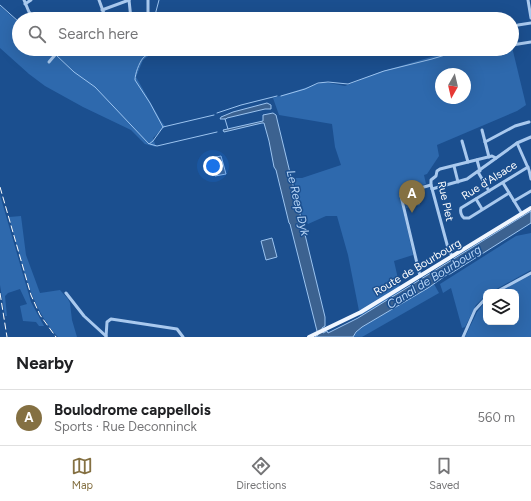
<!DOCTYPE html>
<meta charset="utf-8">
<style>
:root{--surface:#fff;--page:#f2f2f2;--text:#202124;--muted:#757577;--line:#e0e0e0;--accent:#847042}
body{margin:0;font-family:Figtree,sans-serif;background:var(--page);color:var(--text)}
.controls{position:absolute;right:12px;bottom:12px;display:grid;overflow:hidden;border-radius:8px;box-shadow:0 4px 16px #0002}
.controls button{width:36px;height:36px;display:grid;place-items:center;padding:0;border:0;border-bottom:1px solid var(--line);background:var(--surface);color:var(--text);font:20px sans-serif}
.compass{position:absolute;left:435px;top:68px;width:36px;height:36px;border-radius:50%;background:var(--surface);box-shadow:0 4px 16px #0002;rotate:188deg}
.you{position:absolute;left:213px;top:166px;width:14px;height:14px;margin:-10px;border:3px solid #fff;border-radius:50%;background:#1a73e8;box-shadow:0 0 0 6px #1a73e833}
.badge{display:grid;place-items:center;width:26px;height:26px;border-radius:50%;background:var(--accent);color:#fff;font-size:13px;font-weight:700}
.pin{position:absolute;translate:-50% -33px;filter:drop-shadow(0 1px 2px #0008)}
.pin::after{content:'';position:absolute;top:21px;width:14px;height:12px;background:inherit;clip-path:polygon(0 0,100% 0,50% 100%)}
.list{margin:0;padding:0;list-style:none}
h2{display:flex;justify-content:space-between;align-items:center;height:52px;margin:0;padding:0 16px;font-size:17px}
h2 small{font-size:13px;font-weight:400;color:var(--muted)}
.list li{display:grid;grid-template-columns:26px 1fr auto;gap:12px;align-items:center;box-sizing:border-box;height:56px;padding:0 16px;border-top:1px solid var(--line)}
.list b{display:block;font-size:15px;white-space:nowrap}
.list p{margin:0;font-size:13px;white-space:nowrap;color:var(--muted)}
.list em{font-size:13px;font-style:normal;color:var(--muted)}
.icon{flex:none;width:22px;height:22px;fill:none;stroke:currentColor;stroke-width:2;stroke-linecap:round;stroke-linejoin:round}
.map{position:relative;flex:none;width:531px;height:337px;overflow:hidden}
.search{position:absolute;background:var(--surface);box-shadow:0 4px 16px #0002;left:12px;right:12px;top:12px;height:44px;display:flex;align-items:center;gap:10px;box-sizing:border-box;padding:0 14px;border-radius:22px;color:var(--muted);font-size:15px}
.sheet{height:108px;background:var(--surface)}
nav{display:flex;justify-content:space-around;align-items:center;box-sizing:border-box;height:56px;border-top:1px solid var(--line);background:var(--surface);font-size:11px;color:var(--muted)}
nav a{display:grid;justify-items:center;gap:2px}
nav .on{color:var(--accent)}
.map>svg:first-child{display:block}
.green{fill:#2e69ad;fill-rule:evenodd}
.water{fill:#3c6290;stroke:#9cc4f0}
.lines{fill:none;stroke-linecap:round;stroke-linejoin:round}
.stream{stroke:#9cc4f0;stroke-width:1}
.minor{stroke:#a9c9ee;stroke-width:3}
.major{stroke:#f0f6ff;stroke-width:4}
.rail{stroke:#fff;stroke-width:1;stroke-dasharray:7 3;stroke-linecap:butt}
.labels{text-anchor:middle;stroke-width:3;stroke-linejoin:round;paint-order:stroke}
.street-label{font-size:11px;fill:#fff;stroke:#1b4f8f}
.water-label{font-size:12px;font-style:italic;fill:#b5d3f5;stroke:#1b4f8f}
</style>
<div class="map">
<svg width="531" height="337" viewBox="0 0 531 337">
<rect width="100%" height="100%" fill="#1b4f8f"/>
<g class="green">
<path d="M 0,6 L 19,23 L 19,49 L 153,49 L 151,54 L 143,60 L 136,77 L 161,121 L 165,126 L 153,138 L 156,147 L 145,144 L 131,130 L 83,107 L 45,86 L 29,74 L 0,48 Z"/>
<path d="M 512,47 L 526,105 L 517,111 L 437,145 L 439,156 L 427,174 L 424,175 L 426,184 L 399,192 L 413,255 L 394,261 L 401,292 L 360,316 L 348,255 L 337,216 L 326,216 L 308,224 L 298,208 L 294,178 L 302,178 L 341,165 L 335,147 L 332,124 L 279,115 L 273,98 L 324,82 L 345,86 L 380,72 L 458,49 L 512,49 ZM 441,74 L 465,74 L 465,98 L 441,98 Z"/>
<path d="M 418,194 L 420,205 L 406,208 L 403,198 Z"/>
<path d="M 0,195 L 31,302 L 44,326 L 39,326 L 36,322 L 23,321 L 20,306 L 27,304 L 20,289 L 8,293 L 5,296 L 7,316 L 5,316 L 0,285 Z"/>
<path d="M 21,216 L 26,255 L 40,293 L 60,290 L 68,299 L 70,303 L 72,320 L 77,337 L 58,337 C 28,305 21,258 9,217 Z"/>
<path d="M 531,233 L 531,270 L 491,292 L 486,292 L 486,295 L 476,305 L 465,327 L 462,328 L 451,288 L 443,293 L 440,284 L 516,236 Z"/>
<path d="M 531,275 L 531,337 L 465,337 L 477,312 L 486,301 L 486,322 L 516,322 L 516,292 L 499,292 Z"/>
<path d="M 434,284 L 439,293 L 362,337 L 353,337 L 359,329 Z"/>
</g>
<g class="water">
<path d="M 267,103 L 271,105 L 271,109 L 265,109 L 227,118 L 226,119 L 220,119 L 221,117 L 233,112 Z"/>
<path d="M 273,113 L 276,115 L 325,317 L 325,326 L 322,328 L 323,333 L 327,331 L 328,333 L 358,318 L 531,211 L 531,223 L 450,274 L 448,274 L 428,288 L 362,327 L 356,332 L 353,337 L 315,337 L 318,335 L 290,224 L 289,223 L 276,170 L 274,167 L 269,141 L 264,123 L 262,123 L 224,132 L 223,130 L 263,121 L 263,115 Z"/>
<path d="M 221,156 L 226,174 L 215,176 L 211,158 Z"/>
<path d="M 272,238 L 277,257 L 266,260 L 261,241 Z"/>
</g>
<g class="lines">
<g class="stream">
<path d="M 0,5 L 19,22"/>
<path d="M 154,19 L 159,0"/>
<path d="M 49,49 L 54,53"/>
<path d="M 151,49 C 150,54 146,55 143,58 C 139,63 135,74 135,80 L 150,103 L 163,127"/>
<path d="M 56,55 L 74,72 L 95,87 L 149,144 L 153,141 L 163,127 L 214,115"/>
<path d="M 281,96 L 305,89 L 318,83 L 328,82 L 348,84 L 384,71 L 432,59 L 465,49"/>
<path d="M 217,113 L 241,105 L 277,96"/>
<path d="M 225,119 L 228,129"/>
<path d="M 150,144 L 157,146 L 217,132"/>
</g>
<g class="minor">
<path d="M 24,0 L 29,12 L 35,19"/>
<path d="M 99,0 L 106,19"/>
<path d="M 129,0 L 131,19"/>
<path d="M 148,0 L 148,13"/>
<path d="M 528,0 L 531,18"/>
<path d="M 25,4 L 31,0"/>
<path d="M 102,10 L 129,0"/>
<path d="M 518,25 L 531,23"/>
<path d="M 512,45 L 531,42"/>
<path d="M 49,62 L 60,49"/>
<path d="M 482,130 L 489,157"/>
<path d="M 462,141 L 468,162"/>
<path d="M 485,142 L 515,126 L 529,122"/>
<path d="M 517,143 L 529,170 L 531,179"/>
<path d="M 477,160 L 480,171"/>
<path d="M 454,166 L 458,182"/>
<path d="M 478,172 L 489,191"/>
<path d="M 503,183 L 522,214"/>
<path d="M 432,189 L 467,179 L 517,143 L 531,137"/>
<path d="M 509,193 L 469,218 L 464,218 C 461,216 460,211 461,208 L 528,167"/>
<path d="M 476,199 L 482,209"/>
<path d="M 514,201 L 531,191"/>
<path d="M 452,256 L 448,248 L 431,185 L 431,180 L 436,176 L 437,171 L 440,169 L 492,156 L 496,158"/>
<path d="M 420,276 L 401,196 L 403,193 L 431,185"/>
<path d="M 496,292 L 531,273"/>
<path d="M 66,293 L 84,316 L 106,336"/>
<path d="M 106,337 L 107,322 L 111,319 L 177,329 L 183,337"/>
<path d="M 463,337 L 475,310 L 486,298"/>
</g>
<path class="major" d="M 309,337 L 361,312 L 531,208"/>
<g class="rail">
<path d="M 0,187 L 31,295 L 40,315 L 56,337"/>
<path d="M 0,293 L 7,337"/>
</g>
</g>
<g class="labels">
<g class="street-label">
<text transform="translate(489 180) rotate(-32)" y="4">Rue d'Alsace</text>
<text transform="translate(446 201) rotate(78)" y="4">Rue Plet</text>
<text transform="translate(417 267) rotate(-31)" y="4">Route de Bourbourg</text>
</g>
<g class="water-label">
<text transform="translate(298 203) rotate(77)" y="4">Le Reep Dyk</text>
<text transform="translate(434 277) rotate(-32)" y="4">Canal de Bourbourg</text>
</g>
</g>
</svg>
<div class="controls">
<button><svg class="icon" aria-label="layers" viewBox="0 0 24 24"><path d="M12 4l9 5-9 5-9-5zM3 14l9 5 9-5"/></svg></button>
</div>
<svg class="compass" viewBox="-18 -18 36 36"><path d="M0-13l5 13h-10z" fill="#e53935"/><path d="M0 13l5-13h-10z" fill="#757577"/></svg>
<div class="you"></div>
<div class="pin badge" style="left:412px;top:213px">A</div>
<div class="search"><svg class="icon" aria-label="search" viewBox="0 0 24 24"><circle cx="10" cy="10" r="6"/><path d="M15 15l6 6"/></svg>Search here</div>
</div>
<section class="sheet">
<h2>Nearby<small></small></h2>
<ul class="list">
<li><span class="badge">A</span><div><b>Boulodrome cappellois</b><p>Sports · Rue Deconninck</p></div><em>560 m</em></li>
</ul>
</section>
<nav>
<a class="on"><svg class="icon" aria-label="map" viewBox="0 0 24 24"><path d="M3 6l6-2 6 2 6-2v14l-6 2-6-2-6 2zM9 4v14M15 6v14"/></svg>Map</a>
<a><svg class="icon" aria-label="directions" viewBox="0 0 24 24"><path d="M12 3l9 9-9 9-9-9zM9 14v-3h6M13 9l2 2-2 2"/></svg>Directions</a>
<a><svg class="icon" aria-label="saved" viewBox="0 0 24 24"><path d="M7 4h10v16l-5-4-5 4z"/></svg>Saved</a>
</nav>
